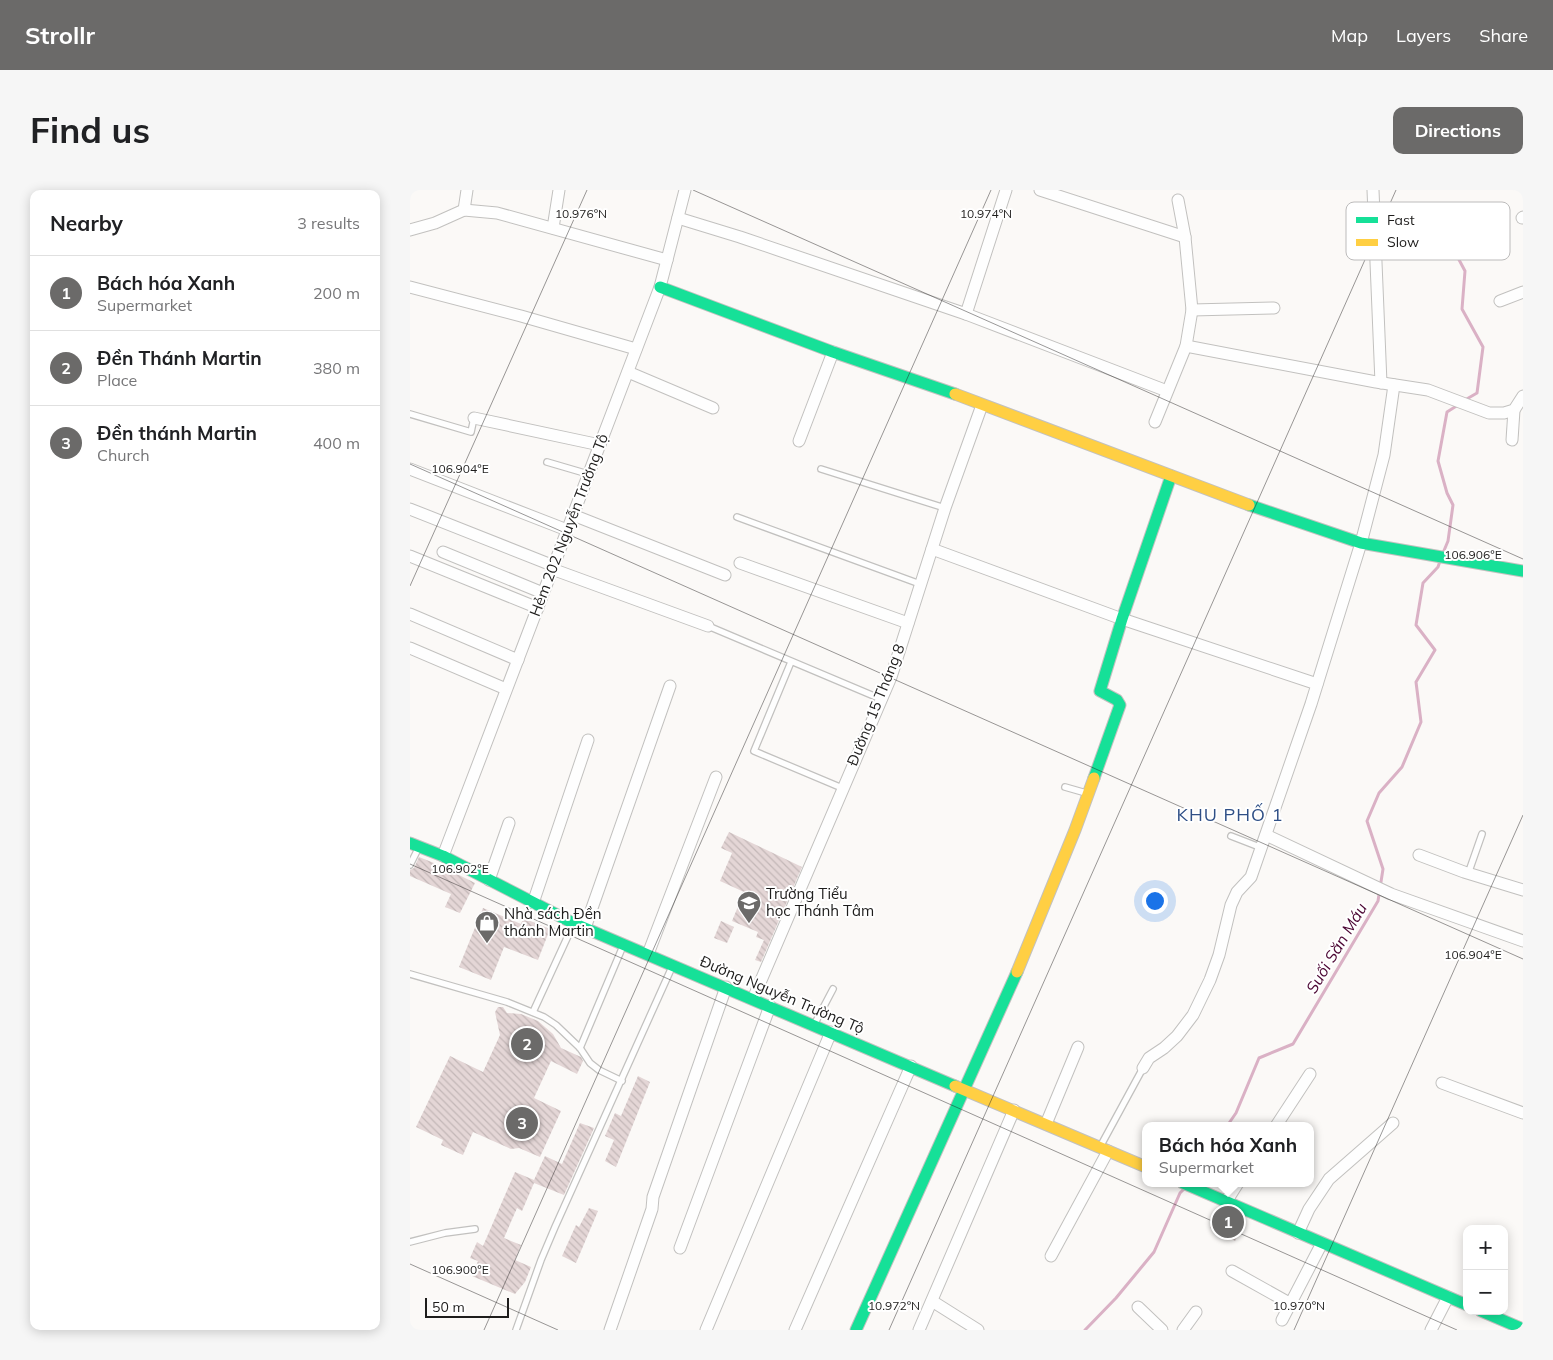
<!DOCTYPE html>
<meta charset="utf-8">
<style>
:root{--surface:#fff;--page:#f6f6f6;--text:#202124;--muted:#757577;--line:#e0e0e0;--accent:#6b6a69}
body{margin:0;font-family:Mulish,sans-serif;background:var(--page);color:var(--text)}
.controls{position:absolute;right:15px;bottom:15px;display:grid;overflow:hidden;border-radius:10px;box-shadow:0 2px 12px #0003}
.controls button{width:45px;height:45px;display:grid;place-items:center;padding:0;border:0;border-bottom:1px solid var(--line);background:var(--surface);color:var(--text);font:25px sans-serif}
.scale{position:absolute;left:15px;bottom:12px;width:84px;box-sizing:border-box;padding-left:5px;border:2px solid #1e1d1c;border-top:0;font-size:14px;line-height:18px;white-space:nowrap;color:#1e1d1c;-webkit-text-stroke:4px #fff;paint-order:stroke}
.you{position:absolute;left:744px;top:710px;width:18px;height:18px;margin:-12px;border:4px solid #fff;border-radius:50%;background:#1a73e8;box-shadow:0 0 0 8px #1a73e833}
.badge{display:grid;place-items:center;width:32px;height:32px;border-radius:50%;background:var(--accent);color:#fff;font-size:16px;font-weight:700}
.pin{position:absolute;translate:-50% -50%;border:2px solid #fff;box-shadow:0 1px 5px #0006}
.popup{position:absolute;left:732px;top:932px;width:172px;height:65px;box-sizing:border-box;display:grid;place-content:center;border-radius:10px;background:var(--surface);filter:drop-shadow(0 1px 4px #0005);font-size:16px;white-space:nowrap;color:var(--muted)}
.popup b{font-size:19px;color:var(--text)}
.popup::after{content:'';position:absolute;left:50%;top:100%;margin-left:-10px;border:10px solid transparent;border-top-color:var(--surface)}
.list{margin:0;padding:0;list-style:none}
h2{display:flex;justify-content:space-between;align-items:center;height:65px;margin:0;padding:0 20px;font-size:21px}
h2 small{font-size:16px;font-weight:400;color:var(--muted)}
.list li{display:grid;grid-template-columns:32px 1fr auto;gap:15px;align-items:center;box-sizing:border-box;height:75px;padding:0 20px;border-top:1px solid var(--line)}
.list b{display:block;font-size:19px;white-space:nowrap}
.list p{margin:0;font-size:16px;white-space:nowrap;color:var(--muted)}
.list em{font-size:16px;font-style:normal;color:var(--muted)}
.map{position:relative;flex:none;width:1113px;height:1140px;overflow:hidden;border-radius:10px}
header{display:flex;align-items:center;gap:30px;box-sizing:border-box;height:70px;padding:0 25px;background:var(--accent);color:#fff}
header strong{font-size:24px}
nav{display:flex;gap:28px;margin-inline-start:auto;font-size:18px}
.intro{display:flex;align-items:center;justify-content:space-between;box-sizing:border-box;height:120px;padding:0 30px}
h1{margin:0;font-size:35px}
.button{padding:12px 22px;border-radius:10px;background:var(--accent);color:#fff;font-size:18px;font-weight:700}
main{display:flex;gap:30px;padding:0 30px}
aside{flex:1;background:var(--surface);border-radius:10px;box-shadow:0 2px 12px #0003}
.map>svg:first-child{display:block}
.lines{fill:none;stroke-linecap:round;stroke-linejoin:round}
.stream{stroke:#dab1c5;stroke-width:3}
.building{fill:url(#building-back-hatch)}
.lane-casing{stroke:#c2c1bf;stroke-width:8}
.street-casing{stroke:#c2c1bf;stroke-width:13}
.fast-casing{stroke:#c2c1bf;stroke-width:13}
.slow-casing{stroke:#c2c1bf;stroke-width:13}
.lane{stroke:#fefefe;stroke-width:5.5}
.street{stroke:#fefefe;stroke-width:11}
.fast{stroke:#16e098;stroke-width:11}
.slow{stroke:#ffcf43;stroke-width:11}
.ticks{fill:none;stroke:#1e1d1c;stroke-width:1;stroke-opacity:0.45}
.labels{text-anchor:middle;stroke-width:4;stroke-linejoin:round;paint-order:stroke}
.street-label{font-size:15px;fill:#1e1d1c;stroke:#fff}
.poi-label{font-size:15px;fill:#1e1d1c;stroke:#fff;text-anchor:start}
.water-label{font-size:16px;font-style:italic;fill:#4b0633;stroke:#fff}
.quarter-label{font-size:18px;letter-spacing:1px;fill:#2f4f86;stroke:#fff}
.key{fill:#fff;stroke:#bcbbbb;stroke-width:1}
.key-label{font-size:14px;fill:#1e1d1c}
.ticks-label{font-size:12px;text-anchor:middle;fill:#1e1d1c;stroke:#fff;stroke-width:4;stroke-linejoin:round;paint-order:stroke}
</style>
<header>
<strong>Strollr</strong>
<nav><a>Map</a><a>Layers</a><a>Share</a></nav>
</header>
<div class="intro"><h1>Find us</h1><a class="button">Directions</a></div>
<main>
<aside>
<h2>Nearby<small>3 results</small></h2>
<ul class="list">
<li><span class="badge">1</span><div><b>Bách hóa Xanh</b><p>Supermarket</p></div><em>200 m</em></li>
<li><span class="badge">2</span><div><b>Đền Thánh Martin</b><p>Place</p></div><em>380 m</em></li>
<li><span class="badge">3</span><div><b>Đền thánh Martin</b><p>Church</p></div><em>400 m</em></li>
</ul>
</aside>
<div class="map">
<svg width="1113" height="1140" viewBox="0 0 1113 1140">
<defs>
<pattern id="building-back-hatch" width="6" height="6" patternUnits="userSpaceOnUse" patternTransform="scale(1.25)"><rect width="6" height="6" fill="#e4d6d6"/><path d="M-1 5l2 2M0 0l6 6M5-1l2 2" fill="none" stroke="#c3b7b7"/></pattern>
</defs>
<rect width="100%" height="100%" fill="#fbf9f7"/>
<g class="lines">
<g class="stream">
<path d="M 1055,210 L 1067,203 L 1073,157 L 1052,119 L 1055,81 L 1038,49 L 1048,26 L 1075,16"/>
<path d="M 1033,363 L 1038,351 L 1043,315 L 1037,303 L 1028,271 L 1037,222 L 1048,215"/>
<path d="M 817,936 L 826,923 L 849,868 L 883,854 L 968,711 L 973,679 L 957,631 L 969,603 L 992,577 L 1011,532 L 1006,492 L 1025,460 L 1006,435 L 1013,393 L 1028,377 L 1030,371"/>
<path d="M 675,1140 L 706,1108 L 744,1062 L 770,1003 L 775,998"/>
</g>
</g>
<g class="building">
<path d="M 319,642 L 392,677 L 351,772 L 345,770 L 354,750 L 346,747 L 348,742 L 322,731 L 334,702 L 310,691 L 322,663 L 311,658 Z"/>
<path d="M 9,667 L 29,675 L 65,693 L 50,723 L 35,717 L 41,704 L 0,686 L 0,680 L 4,678 Z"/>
<path d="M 73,718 L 111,734 L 113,728 L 140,739 L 128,770 L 94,757 L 81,790 L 49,777 Z"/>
<path d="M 311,731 L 324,737 L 317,753 L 304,748 Z"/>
<path d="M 88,817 L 93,817 L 97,823 L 111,824 L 128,831 L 143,844 L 151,858 L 171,867 L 173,871 L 167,884 L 141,871 L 124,908 L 151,921 L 130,967 L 109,958 L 101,959 L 63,942 L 53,965 L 31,955 L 33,950 L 6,937 L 40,866 L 73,882 L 90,845 L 85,822 Z"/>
<path d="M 228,886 L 240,892 L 206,977 L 195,971 L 204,950 L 195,946 L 205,923 L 211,926 Z"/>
<path d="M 170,933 L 184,938 L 154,1005 L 124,993 L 112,1021 L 107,1018 L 94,1048 L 111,1055 L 105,1070 L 121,1077 L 115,1092 L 105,1104 L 62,1086 L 68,1071 L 60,1068 L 67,1052 L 73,1056 L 105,982 L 124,990 L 135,966 L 152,974 Z"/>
<path d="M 179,1018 L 188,1021 L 166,1073 L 152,1066 L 166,1035 L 169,1037 Z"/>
<path d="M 809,1018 L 835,1030 L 825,1051 L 800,1038 Z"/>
</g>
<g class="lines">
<defs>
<g id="lane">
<path d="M 0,224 L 61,242 L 64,228"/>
<path d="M 137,272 L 178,284"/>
<path d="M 411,279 L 535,318"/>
<path d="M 327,327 L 510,394"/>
<path d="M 298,436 L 471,509"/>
<path d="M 381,472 L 344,561 L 432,598"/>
<path d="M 655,597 L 676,603"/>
<path d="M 821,646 L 852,658"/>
<path d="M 0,675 L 9,657"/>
<path d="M 1058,684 L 1072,644"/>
<path d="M 0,784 L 97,812 L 134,827 L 146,835 L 170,858 L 180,873 L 189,880 L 212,891"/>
<path d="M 123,822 L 163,735"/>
<path d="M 404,835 L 423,799"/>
<path d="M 170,858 L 213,756"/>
<path d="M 690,957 L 733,878"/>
<path d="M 0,1052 L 35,1043 L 65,1039"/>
<path d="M 106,1140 L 131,1070 L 145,1037 L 262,777"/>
</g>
<g id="street">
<path d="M 630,0 L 775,47"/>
<path d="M 963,0 L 971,193"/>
<path d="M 54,20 L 57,0"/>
<path d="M 268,28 L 330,47 L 556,124 L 757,201"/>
<path d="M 1112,28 L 1113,27"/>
<path d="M 143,38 L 149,0"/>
<path d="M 0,40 L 25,33 L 54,20 L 87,23 L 257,70"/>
<path d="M 0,97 L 111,126 L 226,159"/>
<path d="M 1090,111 L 1113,102"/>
<path d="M 782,120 L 864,118"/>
<path d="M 556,124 L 596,0"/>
<path d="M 776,156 L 966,192 L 1018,200 L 1079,223 L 1094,223 L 1104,220 L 1113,206"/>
<path d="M 218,182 L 303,218"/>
<path d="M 64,228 L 190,255"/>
<path d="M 745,232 L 776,156 L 782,120 L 775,47 L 768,10"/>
<path d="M 1102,250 L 1104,220"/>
<path d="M 389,251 L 423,162"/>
<path d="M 0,279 L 157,340"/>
<path d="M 0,319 L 144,376"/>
<path d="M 163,325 L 315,385"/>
<path d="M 522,359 L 712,429 L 907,494"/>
<path d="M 33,362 L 133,403"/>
<path d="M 0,366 L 128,418"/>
<path d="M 330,373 L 498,433"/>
<path d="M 142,379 L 298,436"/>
<path d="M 0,424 L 108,470"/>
<path d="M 0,458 L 96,499"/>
<path d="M 856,645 L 981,704 L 1113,751"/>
<path d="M 1009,665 L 1054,682 L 1113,700"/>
<path d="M 33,666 L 250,97 L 275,0"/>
<path d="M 79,690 L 99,633"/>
<path d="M 123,713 L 178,550"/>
<path d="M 175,738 L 260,496"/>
<path d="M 238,764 L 306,587"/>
<path d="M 343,809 L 481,487 L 535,318 L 572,215"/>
<path d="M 733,878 L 739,868 L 754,858 L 767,846 L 783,825 L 800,790 L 809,765 L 821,715 L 827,702 L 841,687 L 901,514 L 951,353 L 974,265 L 984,195"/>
<path d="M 1032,893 L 1113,923"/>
<path d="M 636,934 L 668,857"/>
<path d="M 866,936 L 900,884"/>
<path d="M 816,1012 L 828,993"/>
<path d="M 888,1043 L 899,1019 L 919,989 L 983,933"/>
<path d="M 270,1058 L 360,816"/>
<path d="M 641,1066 L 698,961"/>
<path d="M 822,1081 L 881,1114"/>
<path d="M 522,1111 L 568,1140"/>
<path d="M 728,1117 L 752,1140"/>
<path d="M 872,1130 L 912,1053"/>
<path d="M 200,1140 L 242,1019 L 243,1007 L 316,797"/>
<path d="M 296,1140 L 421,842"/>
<path d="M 385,1140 L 501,876"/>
<path d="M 509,1140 L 604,920"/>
<path d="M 773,1140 L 786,1122"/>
<path d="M 1021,1140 L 1038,1107"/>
</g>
<g id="fast">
<path d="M 250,97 L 423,162 L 545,204"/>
<path d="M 839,315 L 951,353 L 1113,381"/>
<path d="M 684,588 L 710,515 L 707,510 L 690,501 L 712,429 L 761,286"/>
<path d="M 0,653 L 33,666 L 163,733 L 545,896"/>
<path d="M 773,993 L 1057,1115"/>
<path d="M 1071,1121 L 1113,1139"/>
<path d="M 446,1140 L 607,782"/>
</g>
<g id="slow">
<path d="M 545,204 L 839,315"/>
<path d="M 607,782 L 665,640 L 684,588"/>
<path d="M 545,896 L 736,977"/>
</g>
</defs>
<use href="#lane" class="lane-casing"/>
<use href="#street" class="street-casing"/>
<use href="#fast" class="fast-casing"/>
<use href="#slow" class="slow-casing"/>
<use href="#lane" class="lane"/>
<use href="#street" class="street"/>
<use href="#fast" class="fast"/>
<use href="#slow" class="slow"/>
</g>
<path class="ticks" d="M 283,0 L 1113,369M 0,274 L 1113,769M 0,396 L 177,0M 0,674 L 1047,1140M 0,1074 L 148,1140M 74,1140 L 581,0M 479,1140 L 986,0M 884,1140 L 1113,625"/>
<defs>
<symbol id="school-pin" viewBox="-11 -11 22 30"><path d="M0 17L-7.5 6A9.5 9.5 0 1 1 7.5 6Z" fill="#6b6a69" stroke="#fff"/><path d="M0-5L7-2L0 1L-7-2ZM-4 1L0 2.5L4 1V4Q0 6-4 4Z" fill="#fff"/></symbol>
<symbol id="shop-pin" viewBox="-11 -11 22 30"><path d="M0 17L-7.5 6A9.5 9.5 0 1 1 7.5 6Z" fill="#6b6a69" stroke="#fff"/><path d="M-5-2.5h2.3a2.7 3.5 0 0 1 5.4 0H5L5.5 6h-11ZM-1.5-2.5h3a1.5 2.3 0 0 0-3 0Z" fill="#fff"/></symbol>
</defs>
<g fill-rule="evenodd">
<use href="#school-pin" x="325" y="699" width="28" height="38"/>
<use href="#shop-pin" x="63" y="719" width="28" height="38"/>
</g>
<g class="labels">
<g class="street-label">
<text transform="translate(159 335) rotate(-69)" y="5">Hẻm 202 Nguyễn Trường Tộ</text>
<text transform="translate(466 515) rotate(-68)" y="5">Đường 15 Tháng 8</text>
<text transform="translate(372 805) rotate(23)" y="5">Đường Nguyễn Trường Tộ</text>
</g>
<g class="poi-label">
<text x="356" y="709">Trường Tiểu<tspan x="356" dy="17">học Thánh Tâm</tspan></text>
<text x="94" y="729">Nhà sách Đền<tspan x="94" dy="17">thánh Martin</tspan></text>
</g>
<g class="water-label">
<text transform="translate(926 758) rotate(-59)" y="6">Suối Săn Máu</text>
</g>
<g class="quarter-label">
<text x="820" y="631">KHU PHỐ 1</text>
</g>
</g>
<rect x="936" y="12" width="164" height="58" rx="8" class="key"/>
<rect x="946" y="27" width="22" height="6" fill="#16e098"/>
<rect x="946" y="49" width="22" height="7" fill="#ffcf43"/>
<g class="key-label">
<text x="977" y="35">Fast</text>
<text x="977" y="57">Slow</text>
</g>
<g class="ticks-label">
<text x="171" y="28">10.976°N</text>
<text x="576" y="28">10.974°N</text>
<text x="50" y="283">106.904°E</text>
<text x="1063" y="369">106.906°E</text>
<text x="50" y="683">106.902°E</text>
<text x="1063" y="769">106.904°E</text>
<text x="50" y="1084">106.900°E</text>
<text x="484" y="1120">10.972°N</text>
<text x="889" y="1120">10.970°N</text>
</g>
</svg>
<div class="controls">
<button>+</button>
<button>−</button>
</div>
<div class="scale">50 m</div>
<div class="you"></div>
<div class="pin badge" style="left:818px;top:1032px">1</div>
<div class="popup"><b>Bách hóa Xanh</b>Supermarket</div>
<div class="pin badge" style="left:117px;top:854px">2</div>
<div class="pin badge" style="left:112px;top:933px">3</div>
</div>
</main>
